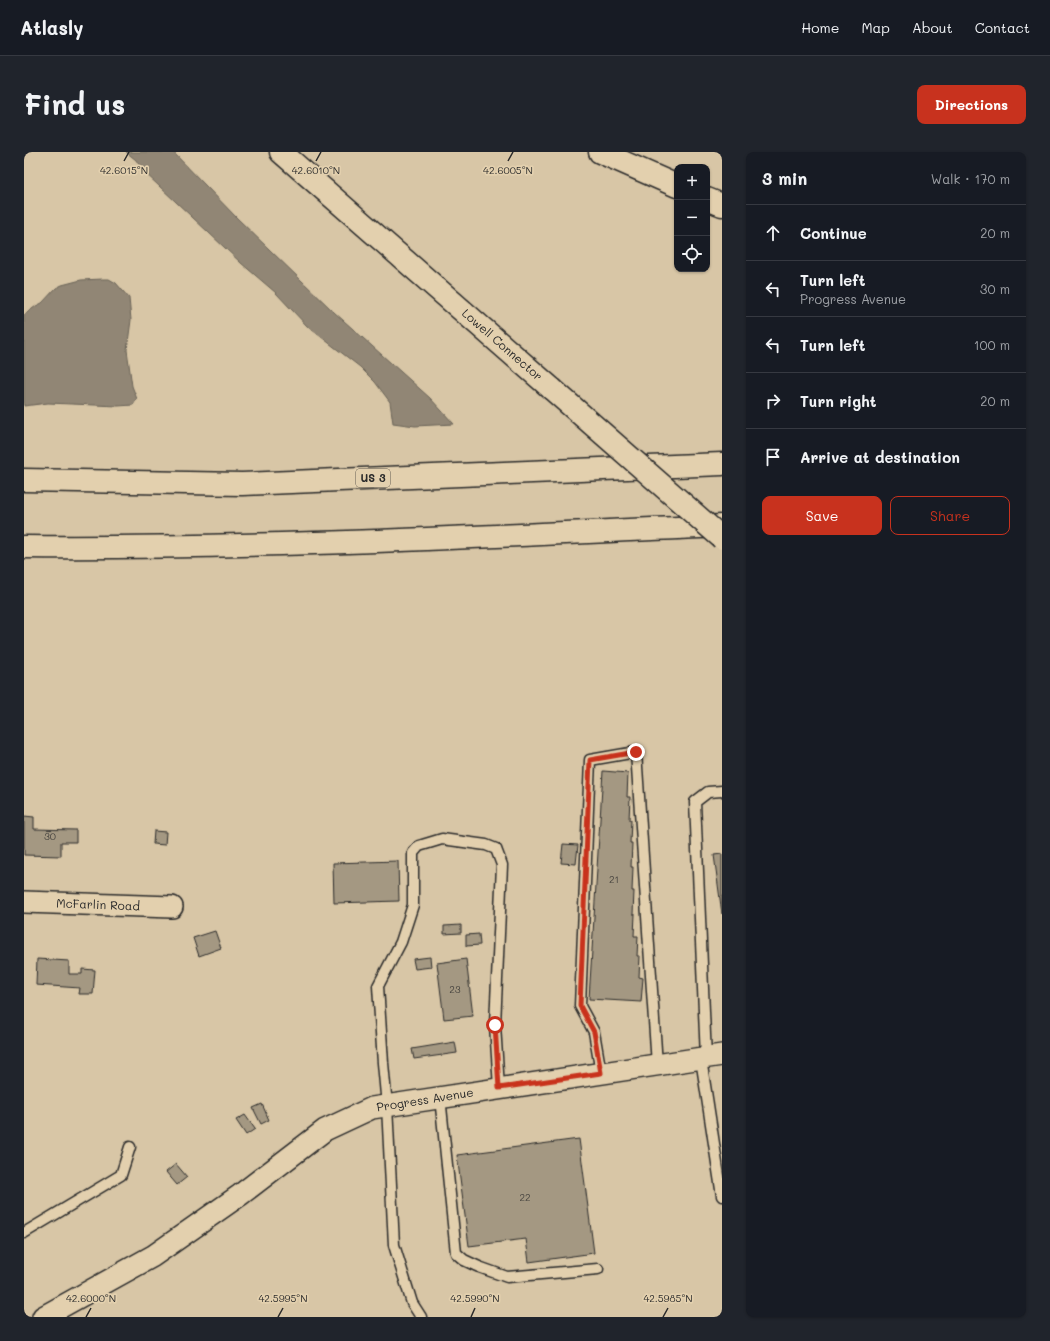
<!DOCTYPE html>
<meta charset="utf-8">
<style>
:root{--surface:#171b24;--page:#20242c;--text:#f1f3f6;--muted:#9ea1a6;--line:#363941;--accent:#c8321e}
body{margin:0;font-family:Mali,sans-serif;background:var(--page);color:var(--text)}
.controls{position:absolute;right:12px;top:12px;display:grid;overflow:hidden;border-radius:8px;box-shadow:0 1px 3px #0004}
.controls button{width:36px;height:36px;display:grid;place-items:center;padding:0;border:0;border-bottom:1px solid var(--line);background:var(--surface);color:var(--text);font:20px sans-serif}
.stop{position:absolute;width:12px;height:12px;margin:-9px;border:3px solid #c8321e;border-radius:50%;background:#fff}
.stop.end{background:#c8321e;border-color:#fff;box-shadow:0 1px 4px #0008}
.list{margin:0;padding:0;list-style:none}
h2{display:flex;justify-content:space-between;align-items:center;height:52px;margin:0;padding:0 16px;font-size:17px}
h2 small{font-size:13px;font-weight:400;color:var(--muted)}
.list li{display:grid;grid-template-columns:26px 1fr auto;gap:12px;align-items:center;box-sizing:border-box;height:56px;padding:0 16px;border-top:1px solid var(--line)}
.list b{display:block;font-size:15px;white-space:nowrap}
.list p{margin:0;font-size:13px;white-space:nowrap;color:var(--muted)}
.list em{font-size:13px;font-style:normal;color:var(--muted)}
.actions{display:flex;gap:8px;padding:12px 16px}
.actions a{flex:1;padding:9px 0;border:1px solid var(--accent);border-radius:8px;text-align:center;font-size:14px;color:var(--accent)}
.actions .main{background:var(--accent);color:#fff}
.icon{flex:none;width:22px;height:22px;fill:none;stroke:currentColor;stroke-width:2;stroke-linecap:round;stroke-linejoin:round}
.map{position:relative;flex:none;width:698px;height:1165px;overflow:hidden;border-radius:8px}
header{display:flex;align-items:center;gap:24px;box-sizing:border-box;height:56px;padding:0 20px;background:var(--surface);border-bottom:1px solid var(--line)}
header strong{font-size:19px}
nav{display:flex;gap:22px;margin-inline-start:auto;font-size:14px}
.intro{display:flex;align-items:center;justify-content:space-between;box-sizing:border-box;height:96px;padding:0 24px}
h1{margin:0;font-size:28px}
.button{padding:10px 18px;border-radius:8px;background:var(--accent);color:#fff;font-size:14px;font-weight:700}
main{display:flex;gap:24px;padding:0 24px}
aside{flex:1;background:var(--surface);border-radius:8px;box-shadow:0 1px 3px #0004}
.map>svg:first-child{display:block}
.water{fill:#918674;stroke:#686257}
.building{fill:#a49882;stroke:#2b2b2b}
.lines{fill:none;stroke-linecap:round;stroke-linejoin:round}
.lane-casing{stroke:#2b2b2b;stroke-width:13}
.street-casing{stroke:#2b2b2b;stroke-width:24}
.highway-casing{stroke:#2b2b2b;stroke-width:25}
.lane{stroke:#e3d0ae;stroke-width:10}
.street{stroke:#e3d0ae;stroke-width:21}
.highway{stroke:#e3d0ae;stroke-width:22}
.highway-bridge-casing{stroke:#2b2b2b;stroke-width:25;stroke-linecap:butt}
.highway-bridge{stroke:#e3d0ae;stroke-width:22}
.route{stroke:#c8321e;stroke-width:5}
.ticks{fill:none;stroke:#2b2b2b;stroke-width:1.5}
.labels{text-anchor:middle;stroke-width:3.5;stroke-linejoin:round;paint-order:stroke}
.number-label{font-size:10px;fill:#494641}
.shield{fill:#e3d0ae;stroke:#625c52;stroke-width:1}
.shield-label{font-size:11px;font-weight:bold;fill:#2b2b2b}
.street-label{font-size:12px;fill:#2b2b2b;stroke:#e3d0ae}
.ticks-label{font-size:10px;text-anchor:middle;fill:#2b2b2b;stroke:#e3d0ae;stroke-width:3.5;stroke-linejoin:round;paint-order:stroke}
</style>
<header>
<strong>Atlasly</strong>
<nav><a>Home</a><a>Map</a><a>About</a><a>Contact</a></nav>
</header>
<div class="intro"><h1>Find us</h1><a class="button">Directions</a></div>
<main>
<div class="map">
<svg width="698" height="1165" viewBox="0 0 698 1165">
<rect width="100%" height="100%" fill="#d8c6a6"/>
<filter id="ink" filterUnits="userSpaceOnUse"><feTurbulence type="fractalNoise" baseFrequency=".025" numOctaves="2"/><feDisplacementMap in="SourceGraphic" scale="8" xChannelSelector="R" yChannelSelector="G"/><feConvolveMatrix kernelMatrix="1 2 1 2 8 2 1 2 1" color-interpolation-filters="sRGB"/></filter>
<g filter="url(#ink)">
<g class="water">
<path d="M 102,0 L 149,0 L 213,66 L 310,160 L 406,246 L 430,272 L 391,274 L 369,271 L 366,250 L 351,230 L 336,215 L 283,174 L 252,141 L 217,111 L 119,19 L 112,8 Z"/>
<path d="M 79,127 L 85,127 L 92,131 L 105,146 L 107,168 L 103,198 L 108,234 L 113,247 L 109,253 L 94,254 L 24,251 L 0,254 L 0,163 L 12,154 L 18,151 L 32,136 L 38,133 L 57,128 Z"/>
</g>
<g class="building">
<path d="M 579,619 L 604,621 L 603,645 L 606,645 L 605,668 L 607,668 L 606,691 L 608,691 L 607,715 L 609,715 L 608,739 L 610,739 L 609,762 L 611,762 L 610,784 L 614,784 L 613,804 L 616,804 L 615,825 L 619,826 L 617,850 L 565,847 Z"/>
<path d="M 0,664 L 10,665 L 10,677 L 52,678 L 52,690 L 37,690 L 37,704 L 0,703 Z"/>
<path d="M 130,679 L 142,680 L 141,693 L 129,692 Z"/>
<path d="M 539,692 L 554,693 L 552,712 L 537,711 Z"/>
<path d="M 698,702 L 698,762 L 690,703 Z"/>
<path d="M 374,709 L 375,749 L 310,751 L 309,711 Z"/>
<path d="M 437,773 L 437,781 L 420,782 L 420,774 Z"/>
<path d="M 191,779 L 197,796 L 175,804 L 169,786 Z"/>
<path d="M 455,782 L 456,793 L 442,794 L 442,783 Z"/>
<path d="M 406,805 L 407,815 L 391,817 L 389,807 Z"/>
<path d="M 13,807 L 45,809 L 45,822 L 58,822 L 58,817 L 71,818 L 69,842 L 55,842 L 56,836 L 12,833 Z"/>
<path d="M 442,807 L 449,864 L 420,867 L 413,811 Z"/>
<path d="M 431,890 L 433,901 L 390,907 L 388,897 Z"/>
<path d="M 238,952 L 245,968 L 237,972 L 229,956 Z"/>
<path d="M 221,963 L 231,977 L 222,983 L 212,968 Z"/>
<path d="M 555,987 L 570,1101 L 505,1110 L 502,1087 L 445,1094 L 433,1003 Z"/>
<path d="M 152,1012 L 163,1025 L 153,1033 L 142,1020 Z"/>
</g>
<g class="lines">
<defs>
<g id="lane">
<path d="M 682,906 L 671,650 L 684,640 L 698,639"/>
<path d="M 677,907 L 698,1044"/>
<path d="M 577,921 L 570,880 L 556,854 L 566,608 L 612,600 L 633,913"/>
<path d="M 416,945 L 432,1101 L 440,1108 L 455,1115 L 483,1125 L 574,1117"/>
<path d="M 0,1081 L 97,1023 L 106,995"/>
<path d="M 397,1165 L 388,1151 L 370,1093 L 363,954 L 359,911 L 354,834 L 377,790 L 389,753 L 389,701 L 395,694 L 418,687 L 462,693 L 472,697 L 478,713 L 471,873 L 475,936"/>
</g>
<g id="street">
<path d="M 0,750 L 148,755"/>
<path d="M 19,1165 L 129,1104 L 216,1043 L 301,978 L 348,956 L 698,903"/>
</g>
<g id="highway">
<path d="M 257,0 L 528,237"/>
<path d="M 576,0 L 653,34"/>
<path d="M 683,47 L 698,53"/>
<path d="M 0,328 L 218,332 L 698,312"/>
<path d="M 0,395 C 233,397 465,384 698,374"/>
</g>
</defs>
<use href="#lane" class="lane-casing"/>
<use href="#street" class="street-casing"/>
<use href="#highway" class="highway-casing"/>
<use href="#lane" class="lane"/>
<use href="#street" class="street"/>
<use href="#highway" class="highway"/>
<defs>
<path id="highway-bridge" d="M 528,237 L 698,386"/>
</defs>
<use href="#highway-bridge" class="highway-bridge-casing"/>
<use href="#highway-bridge" class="highway-bridge"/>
</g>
</g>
<g class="lines" filter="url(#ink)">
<path class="route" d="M 471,873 L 475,936 L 577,921 L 570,880 L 556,854 L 566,608 L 612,600"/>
</g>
<path class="ticks" d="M 100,9 L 105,0M 292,9 L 297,0M 484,9 L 489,0M 62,1165 L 67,1156M 254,1165 L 259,1156M 447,1165 L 451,1156M 639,1165 L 644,1156"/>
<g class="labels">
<g class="number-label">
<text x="26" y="688">30</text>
<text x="590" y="731">21</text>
<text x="431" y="841">23</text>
<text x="501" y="1049">22</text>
</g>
<rect class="shield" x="332" y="317" width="34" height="18" rx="3"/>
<g class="shield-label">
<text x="349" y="330">US 3</text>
</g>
<g class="street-label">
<text transform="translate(478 193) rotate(41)" y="4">Lowell Connector</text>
<text transform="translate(74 753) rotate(2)" y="4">McFarlin Road</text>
<text transform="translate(401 948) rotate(-9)" y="4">Progress Avenue</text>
</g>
</g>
<g class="ticks-label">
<text x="292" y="22">42.6010°N</text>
<text x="100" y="22">42.6015°N</text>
<text x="484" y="22">42.6005°N</text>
<text x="67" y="1150">42.6000°N</text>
<text x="259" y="1150">42.5995°N</text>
<text x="451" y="1150">42.5990°N</text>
<text x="644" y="1150">42.5985°N</text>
</g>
</svg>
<div class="controls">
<button>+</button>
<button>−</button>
<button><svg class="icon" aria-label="locate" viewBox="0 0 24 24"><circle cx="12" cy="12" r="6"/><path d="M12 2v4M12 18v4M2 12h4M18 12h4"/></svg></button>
</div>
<div class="stop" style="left:471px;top:873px"></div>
<div class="stop end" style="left:612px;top:600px"></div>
</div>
<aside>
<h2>3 min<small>Walk · 170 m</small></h2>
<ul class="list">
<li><svg class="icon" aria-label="ahead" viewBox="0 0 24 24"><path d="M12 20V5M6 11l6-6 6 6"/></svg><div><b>Continue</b></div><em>20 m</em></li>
<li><svg class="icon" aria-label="left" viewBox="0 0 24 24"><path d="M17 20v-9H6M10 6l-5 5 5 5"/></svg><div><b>Turn left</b><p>Progress Avenue</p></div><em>30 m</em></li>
<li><svg class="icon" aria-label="left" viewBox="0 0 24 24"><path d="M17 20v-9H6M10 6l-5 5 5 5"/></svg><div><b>Turn left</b></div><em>100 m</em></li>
<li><svg class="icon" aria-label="right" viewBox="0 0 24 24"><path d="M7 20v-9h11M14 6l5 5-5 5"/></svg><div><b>Turn right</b></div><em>20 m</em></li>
<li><svg class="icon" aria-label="arrive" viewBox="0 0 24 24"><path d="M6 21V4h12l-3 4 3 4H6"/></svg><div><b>Arrive at destination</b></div></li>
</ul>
<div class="actions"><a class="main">Save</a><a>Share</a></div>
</aside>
</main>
